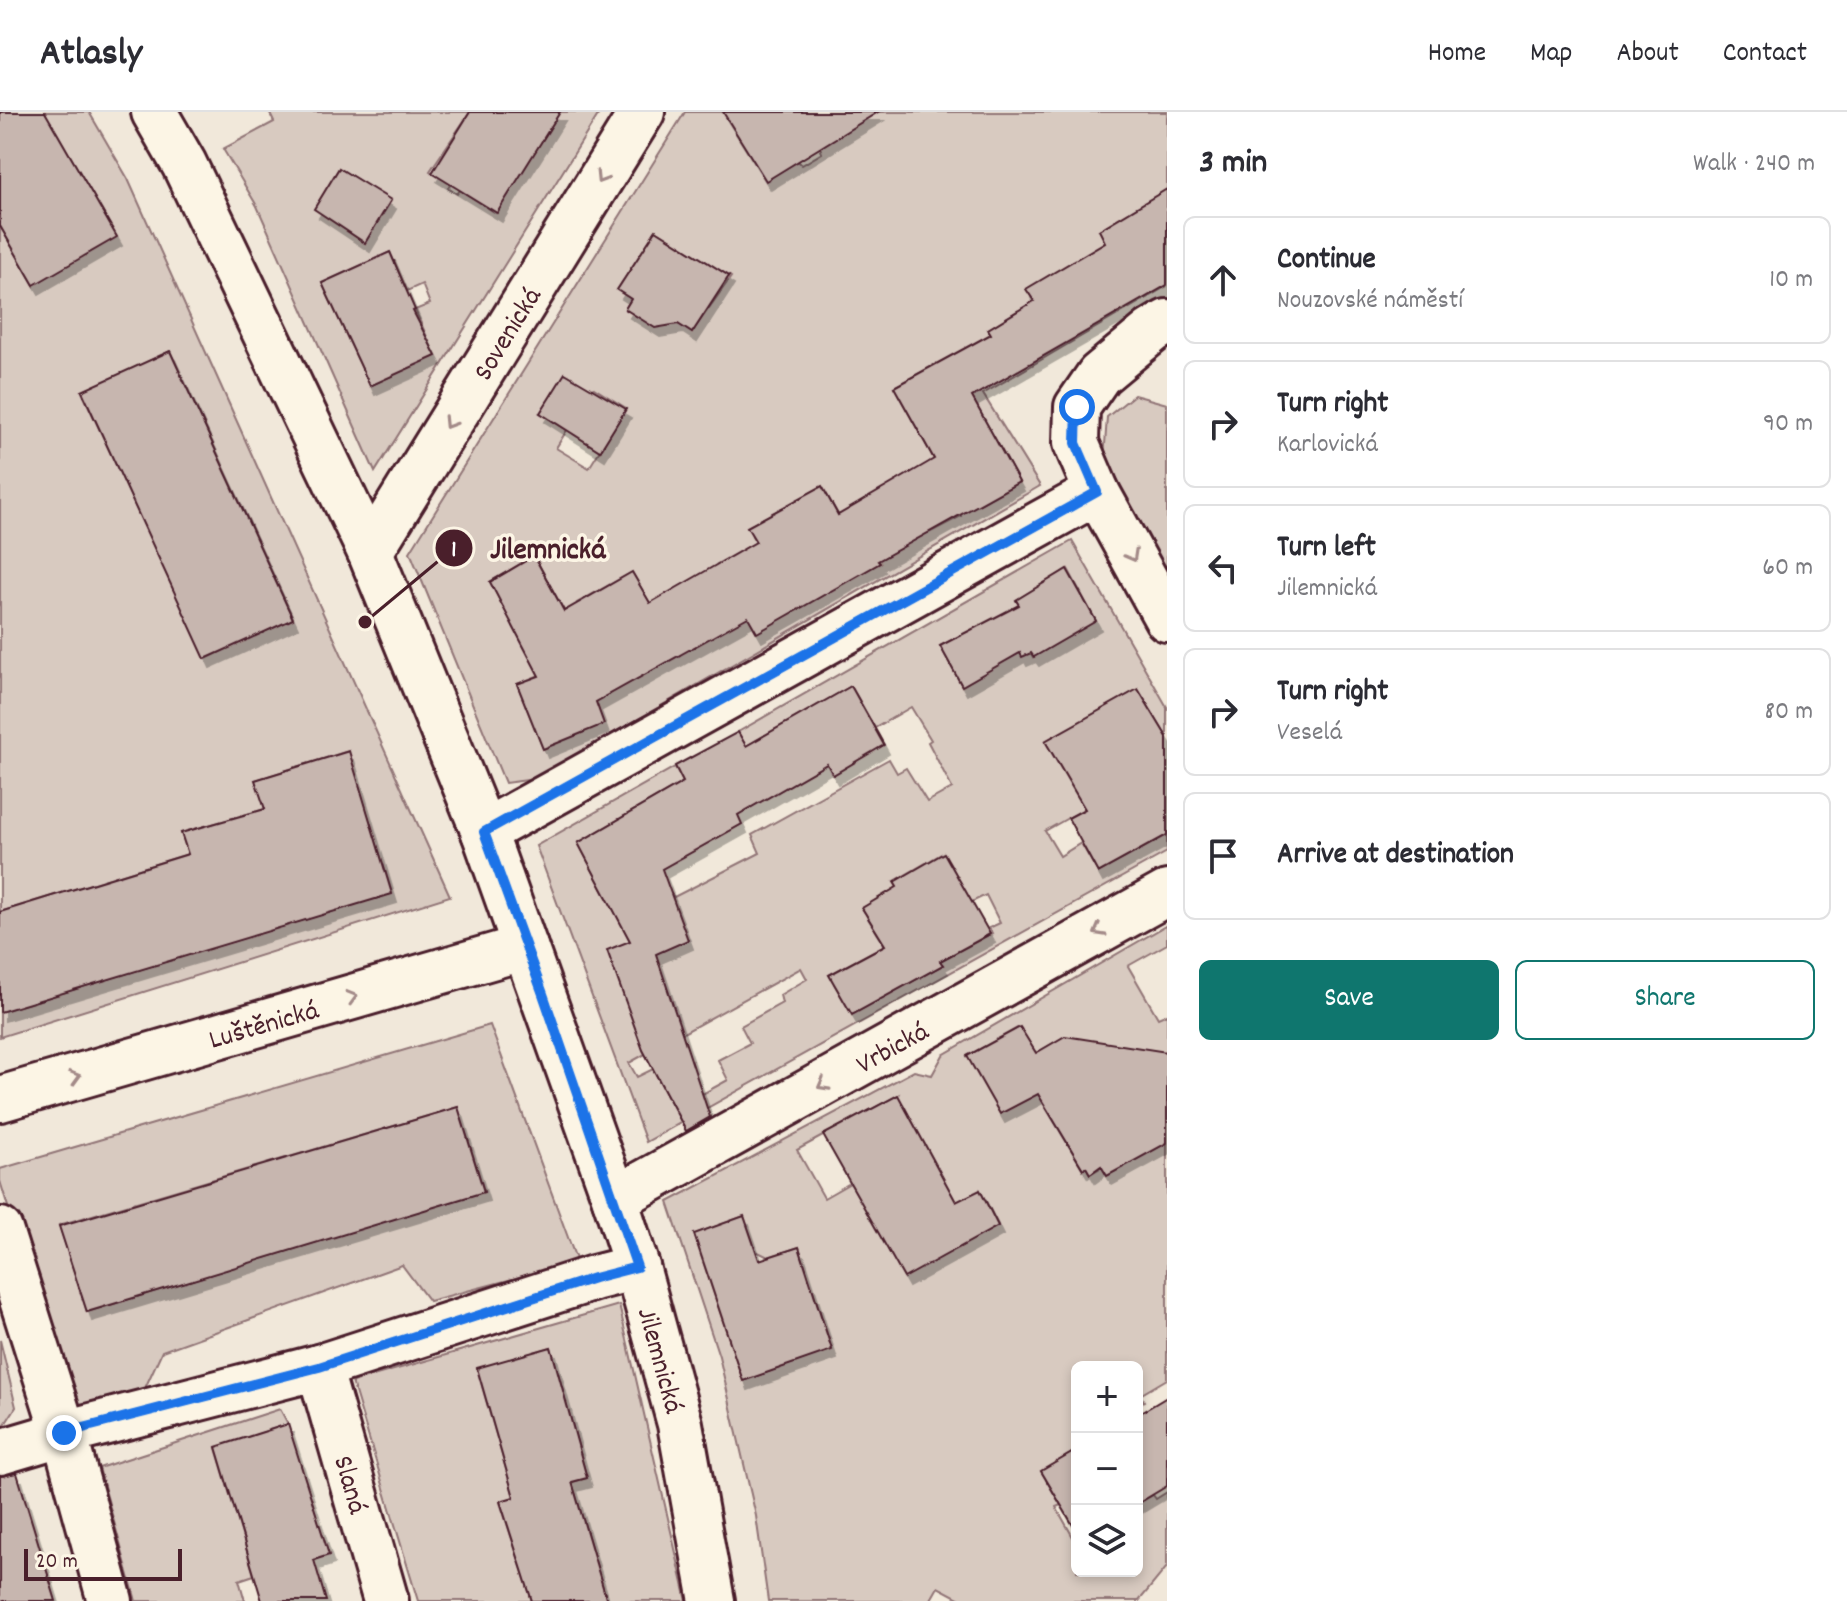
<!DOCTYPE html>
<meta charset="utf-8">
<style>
:root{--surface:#fff;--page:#f7f7f7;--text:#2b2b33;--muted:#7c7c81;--line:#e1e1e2;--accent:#0f766e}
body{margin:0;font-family:Dekko,sans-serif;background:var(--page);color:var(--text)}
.controls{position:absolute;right:24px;bottom:24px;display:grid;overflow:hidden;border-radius:12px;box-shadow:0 4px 12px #0003}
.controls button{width:72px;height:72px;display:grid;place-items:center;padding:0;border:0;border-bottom:2px solid var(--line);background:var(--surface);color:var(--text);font:40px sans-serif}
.scale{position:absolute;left:24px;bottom:20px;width:158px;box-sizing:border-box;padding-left:8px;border:4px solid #4a1f2b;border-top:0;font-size:22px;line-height:28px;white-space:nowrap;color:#4a1f2b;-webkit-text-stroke:6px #fcf5e5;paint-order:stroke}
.stop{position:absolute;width:24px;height:24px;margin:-18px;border:6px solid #1a73e8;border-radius:50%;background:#fff}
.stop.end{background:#1a73e8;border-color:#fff;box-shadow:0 2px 8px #0008}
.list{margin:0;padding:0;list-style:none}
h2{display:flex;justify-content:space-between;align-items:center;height:104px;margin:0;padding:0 32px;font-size:34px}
h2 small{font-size:26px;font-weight:400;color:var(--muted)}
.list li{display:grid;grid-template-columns:52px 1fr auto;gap:24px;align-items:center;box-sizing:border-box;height:128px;margin:0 16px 16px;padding:0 16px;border:2px solid var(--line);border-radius:12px}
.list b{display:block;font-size:30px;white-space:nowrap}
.list p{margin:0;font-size:26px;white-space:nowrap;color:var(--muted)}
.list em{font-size:26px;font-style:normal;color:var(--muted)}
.actions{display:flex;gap:16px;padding:24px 32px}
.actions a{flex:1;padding:18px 0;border:2px solid var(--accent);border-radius:12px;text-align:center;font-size:28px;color:var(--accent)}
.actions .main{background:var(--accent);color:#fff}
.icon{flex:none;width:44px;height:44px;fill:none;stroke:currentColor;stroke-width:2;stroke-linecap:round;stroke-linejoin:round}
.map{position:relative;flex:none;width:1167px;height:1489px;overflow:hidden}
header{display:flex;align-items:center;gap:48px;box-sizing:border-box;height:112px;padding:0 40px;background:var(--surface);border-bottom:2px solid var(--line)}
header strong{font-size:38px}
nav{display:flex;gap:44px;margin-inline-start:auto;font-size:28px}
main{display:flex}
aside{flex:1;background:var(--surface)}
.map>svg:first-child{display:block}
.green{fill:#d8cac0;stroke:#917476;stroke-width:2;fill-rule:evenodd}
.building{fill:#c7b6af;stroke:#4a1f2b;stroke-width:2;filter:url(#shadow)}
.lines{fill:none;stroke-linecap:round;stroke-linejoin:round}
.minor-casing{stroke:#4a1f2b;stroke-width:50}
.tertiary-casing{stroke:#4a1f2b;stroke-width:50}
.minor{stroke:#fcf5e5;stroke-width:44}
.tertiary{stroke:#fcf5e5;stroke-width:44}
.oneway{stroke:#a38a88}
.route{stroke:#1a73e8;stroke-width:10}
.labels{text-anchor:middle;stroke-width:7;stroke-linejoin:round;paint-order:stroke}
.street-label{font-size:28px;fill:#4a1f2b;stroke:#fcf5e5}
.leader{fill:none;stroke:#4a1f2b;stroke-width:3}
.callout-dot{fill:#4a1f2b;stroke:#fcf5e5;stroke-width:3}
.mark-label{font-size:24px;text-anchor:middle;font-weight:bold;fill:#fff}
.callout-label{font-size:30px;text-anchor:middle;font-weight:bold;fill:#4a1f2b;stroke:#fcf5e5;stroke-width:7;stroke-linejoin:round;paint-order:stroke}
</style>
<header>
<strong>Atlasly</strong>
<nav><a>Home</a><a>Map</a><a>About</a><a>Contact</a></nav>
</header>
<main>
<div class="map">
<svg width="1167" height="1489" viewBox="0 0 1167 1489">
<defs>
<filter id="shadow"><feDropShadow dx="5" dy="9" stdDeviation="0" flood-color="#0004"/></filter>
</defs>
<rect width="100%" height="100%" fill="#f1e8da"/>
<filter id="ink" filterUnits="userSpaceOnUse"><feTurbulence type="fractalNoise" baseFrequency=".0125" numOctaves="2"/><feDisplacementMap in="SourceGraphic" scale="16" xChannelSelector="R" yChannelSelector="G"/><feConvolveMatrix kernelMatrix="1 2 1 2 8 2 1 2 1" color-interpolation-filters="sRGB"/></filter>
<g filter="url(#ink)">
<g class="green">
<path d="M 45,0 L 89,0 L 128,67 L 450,784 L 0,925 L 0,900 L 392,781 L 348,639 L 256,668 L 265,697 L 181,721 L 188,742 L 0,800 L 0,114 L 34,173 ZM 170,239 L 293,506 L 206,547 L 82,280 Z"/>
<path d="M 269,0 L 470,0 L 430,59 L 451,72 L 448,76 L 457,82 L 460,78 L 496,101 L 560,0 L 600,0 L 375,360 L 257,94 L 223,37 L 274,10 ZM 339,56 L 391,89 L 372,119 L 353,107 L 315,97 ZM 390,140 L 407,179 L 422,172 L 430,192 L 415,198 L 435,243 L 370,274 L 322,171 Z"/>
<path d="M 685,0 L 738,0 L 766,68 L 798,49 L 802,53 L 822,41 L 820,35 L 847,0 L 1167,0 L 1167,84 L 1164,80 L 1132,98 L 1167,157 L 1130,100 L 1099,118 L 1140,188 L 1167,174 L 983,282 L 1040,374 L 535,667 L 505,671 L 410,440 ZM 656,118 L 731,165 L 692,220 L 671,208 L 653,214 L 625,197 L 631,187 L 617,178 ZM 1027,177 L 1105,208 L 1024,255 L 998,235 L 988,217 L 1034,189 ZM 950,245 L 1019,370 L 978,393 L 962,397 L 894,275 ZM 594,276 L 626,296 L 589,356 L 556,336 L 567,318 L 540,301 ZM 930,350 L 961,404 L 929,421 L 911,393 ZM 822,374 L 854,431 L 865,425 L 879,451 L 757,520 L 717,452 L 756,430 L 748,415 ZM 534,444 L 580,528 L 594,521 L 577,491 L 632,460 L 680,543 L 633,569 L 593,580 L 602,609 L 584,620 L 543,637 L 517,572 L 557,556 L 508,504 L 490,470 Z"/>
<path d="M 1134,283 L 1167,292 L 1167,465 L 1104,347 L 1107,305 Z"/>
<path d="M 1072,429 L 1167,595 L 1167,625 L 1138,577 L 1045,629 L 1167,681 L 1114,680 L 1045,719 L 1060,744 L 1081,731 L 1098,761 L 1167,723 L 1167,740 L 646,1030 L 536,734 L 675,655 L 683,670 L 578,731 L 606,784 L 652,762 L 674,785 L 760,741 L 752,723 L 889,647 L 897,661 L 906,656 L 927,690 L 952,676 L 928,630 L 931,628 L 911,595 L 875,616 L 851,574 L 746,634 L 738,620 ZM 1068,457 L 1096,509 L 1033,545 L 1031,541 L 1016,535 L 1020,495 L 1016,488 ZM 979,514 L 990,536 L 984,561 L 962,574 L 940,534 ZM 943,741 L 957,797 L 986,783 L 1000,811 L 989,816 L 992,821 L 940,849 L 943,853 L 852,902 L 829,863 L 885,833 L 862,796 L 897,775 L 895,769 ZM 801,856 L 807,867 L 780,883 L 782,891 L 741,914 L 750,931 L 718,948 L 728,968 L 675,997 L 653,957 L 637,965 L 629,951 Z"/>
<path d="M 1167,813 L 1167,832 L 1128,854 L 1158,906 L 1167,902 L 1167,939 L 1151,949 L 1167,978 L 1167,1267 L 1140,1283 L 1144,1289 L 1137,1293 L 1137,1255 L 1077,1255 L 1077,1338 L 1041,1359 L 1061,1393 L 1056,1395 L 1077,1432 L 1077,1459 L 1137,1459 L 1137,1392 L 1153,1383 L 1156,1387 L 1167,1380 L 1167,1455 L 1139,1489 L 964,1489 L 938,1475 L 930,1489 L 768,1489 L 756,1404 L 719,1244 L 668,1090 L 914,959 L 932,963 L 943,943 ZM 1019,915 L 1036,941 L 1062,926 L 1134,1049 L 1107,1064 L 1102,1055 L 1090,1062 L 1086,1055 L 1083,1057 L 1038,982 L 1014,978 L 993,989 L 968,944 ZM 898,983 L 850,1071 L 824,1086 L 797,1038 ZM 980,1078 L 998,1113 L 959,1134 ZM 744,1104 L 756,1139 L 768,1145 L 799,1135 L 832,1237 L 743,1269 L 694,1122 Z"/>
<path d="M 490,913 L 577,1150 L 429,1189 L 402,1153 L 162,1239 L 140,1287 L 85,1298 L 63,1272 L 0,1069 L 0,1057 ZM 458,995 L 484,1079 L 87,1200 L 59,1113 Z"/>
<path d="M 619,1193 L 687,1489 L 607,1489 L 572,1370 L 587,1366 L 551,1235 L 477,1257 L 514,1385 L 500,1390 L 532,1489 L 418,1489 L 352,1270 Z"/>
<path d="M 0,1228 L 16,1295 L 0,1320 Z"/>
<path d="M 280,1297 L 288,1312 L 216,1336 L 254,1463 L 239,1468 L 245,1489 L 136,1489 L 99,1356 Z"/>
</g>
<g class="building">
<path d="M 0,0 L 45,0 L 117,125 L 34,173 L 0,114 Z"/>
<path d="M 470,0 L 560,0 L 497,101 L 432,61 Z"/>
<path d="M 723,0 L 878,0 L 766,69 Z"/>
<path d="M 339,56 L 391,88 L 365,131 L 314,97 Z"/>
<path d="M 1167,77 L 1167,173 L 972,285 L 1019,370 L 878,449 L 880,451 L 757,521 L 748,505 L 596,590 L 604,612 L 543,637 L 517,572 L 539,564 L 490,470 L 534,444 L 564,499 L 632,460 L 650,491 L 756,430 L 747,415 L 822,374 L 838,403 L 934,347 L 894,275 L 991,222 L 988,217 L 1034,189 L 1026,177 L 1105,130 L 1099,118 Z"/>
<path d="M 656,118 L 729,164 L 692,221 L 678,212 L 655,216 L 625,197 L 631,187 L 617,178 Z"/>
<path d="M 390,140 L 415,198 L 413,199 L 436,244 L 370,274 L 322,171 Z"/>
<path d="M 170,239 L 293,507 L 205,547 L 82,279 Z"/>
<path d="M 565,261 L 626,297 L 600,339 L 540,301 Z"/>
<path d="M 1067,457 L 1096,509 L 1034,545 L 1031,541 L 1022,545 L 1020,541 L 962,574 L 940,534 L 1019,493 L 1016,488 Z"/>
<path d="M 851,574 L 884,633 L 833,663 L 827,652 L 738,703 L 742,712 L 662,757 L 688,828 L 656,842 L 710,1005 L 686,1019 L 643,938 L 607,838 L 630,829 L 578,731 L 683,670 L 675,654 L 738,620 L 746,634 Z"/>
<path d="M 1138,577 L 1167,625 L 1167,723 L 1098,761 L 1068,706 L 1085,697 L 1045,629 Z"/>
<path d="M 349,639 L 392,782 L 0,900 L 0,800 L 188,742 L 181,721 L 265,697 L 255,668 Z"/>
<path d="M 944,741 L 990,822 L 940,849 L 943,853 L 852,903 L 829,863 L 885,833 L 862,796 L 897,775 L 894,770 Z"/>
<path d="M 1020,915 L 1036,941 L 1065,924 L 1167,940 L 1167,1031 L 1107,1064 L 1101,1054 L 1090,1062 L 1086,1055 L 1083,1057 L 1038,982 L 1000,1002 L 967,944 Z"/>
<path d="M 898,983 L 956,1090 L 980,1078 L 998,1114 L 904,1166 L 823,1023 Z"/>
<path d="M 458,995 L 484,1080 L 87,1200 L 59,1114 Z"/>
<path d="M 744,1104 L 759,1148 L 799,1135 L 832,1238 L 743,1269 L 694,1122 Z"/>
<path d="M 551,1235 L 587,1366 L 572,1370 L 607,1489 L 532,1489 L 500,1389 L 514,1385 L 477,1256 Z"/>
<path d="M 1167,1285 L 1167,1374 L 1137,1392 L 1137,1303 Z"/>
<path d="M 288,1312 L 329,1443 L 314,1448 L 326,1489 L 262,1489 L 216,1335 Z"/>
<path d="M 1077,1338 L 1077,1420 L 1041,1359 Z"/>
<path d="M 17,1361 L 56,1489 L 0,1489 L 0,1364 Z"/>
</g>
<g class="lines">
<defs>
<g id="minor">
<path d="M 1167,210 L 1152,219 L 1099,263 L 1077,295 L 1076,331 L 1097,380 L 1167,507"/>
<path id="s1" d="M 370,440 L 642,0"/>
<path d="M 484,720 L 1097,380"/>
<path id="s2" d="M 0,987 L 525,835"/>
<path id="s3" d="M 615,1087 L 1167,781"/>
<path d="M 0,1118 L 64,1321 L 110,1489"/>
<path id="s4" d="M 319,1255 L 386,1489"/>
<path d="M 0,1340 L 64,1321 L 319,1255 L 594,1166 L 637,1155"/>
</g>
<g id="tertiary">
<path id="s5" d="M 154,0 L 184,52 L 370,440 L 484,720 L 615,1087 L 637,1155 L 680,1312 L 712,1489"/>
</g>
</defs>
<use href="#minor" class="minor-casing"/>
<use href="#tertiary" class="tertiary-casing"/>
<use href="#minor" class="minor"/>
<use href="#tertiary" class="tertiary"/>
</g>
<defs><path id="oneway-chevron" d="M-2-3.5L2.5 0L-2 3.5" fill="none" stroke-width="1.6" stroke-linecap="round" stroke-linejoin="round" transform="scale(2)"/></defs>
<g class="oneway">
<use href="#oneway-chevron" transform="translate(601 66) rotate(122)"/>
<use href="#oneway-chevron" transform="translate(449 311) rotate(122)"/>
<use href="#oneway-chevron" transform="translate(1132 444) rotate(61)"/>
<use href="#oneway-chevron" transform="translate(1099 819) rotate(151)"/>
<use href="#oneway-chevron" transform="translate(352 885) rotate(-16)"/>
<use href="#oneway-chevron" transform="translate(75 965) rotate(-16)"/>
<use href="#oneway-chevron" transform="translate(823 973) rotate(151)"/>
</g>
</g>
<g class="lines" filter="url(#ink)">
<path class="route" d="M 64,1321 L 319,1255 L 594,1166 L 637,1155 L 543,882 L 484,720 L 1097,380 L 1076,331 L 1077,295"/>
</g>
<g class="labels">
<g class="street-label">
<text dy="10" stroke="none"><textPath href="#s1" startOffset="258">Sovenická</textPath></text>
<text dy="10" stroke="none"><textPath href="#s2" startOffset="274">Luštěnická</textPath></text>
<text dy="10" stroke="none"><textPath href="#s3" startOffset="316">Vrbická</textPath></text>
<text dy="10" stroke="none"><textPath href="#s5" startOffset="1350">Jilemnická</textPath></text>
<text dy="10" stroke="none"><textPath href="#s4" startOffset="122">Slaná</textPath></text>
</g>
</g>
<path class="leader" d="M365 510L454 436"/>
<g class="callout-dot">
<circle cx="365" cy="510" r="8"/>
<circle cx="454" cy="436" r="20"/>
</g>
<g class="mark-label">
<text x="454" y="444">1</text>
</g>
<g class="callout-label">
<text x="548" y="446">Jilemnická</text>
</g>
</svg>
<div class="controls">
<button>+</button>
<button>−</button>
<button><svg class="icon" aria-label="layers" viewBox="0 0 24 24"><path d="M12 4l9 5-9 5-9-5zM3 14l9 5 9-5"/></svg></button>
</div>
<div class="scale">20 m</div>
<div class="stop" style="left:1077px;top:295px"></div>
<div class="stop end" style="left:64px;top:1321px"></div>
</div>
<aside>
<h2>3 min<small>Walk · 240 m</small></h2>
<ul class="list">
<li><svg class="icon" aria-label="ahead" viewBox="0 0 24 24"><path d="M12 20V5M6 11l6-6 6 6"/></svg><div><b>Continue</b><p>Nouzovské náměstí</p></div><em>10 m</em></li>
<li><svg class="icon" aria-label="right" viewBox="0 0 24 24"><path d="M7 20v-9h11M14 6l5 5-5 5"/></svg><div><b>Turn right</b><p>Karlovická</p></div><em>90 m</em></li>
<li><svg class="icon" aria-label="left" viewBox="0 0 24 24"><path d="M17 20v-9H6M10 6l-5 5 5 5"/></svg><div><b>Turn left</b><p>Jilemnická</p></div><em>60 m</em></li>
<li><svg class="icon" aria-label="right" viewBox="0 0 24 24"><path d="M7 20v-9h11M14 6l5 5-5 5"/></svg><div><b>Turn right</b><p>Veselá</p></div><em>80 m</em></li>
<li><svg class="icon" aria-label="arrive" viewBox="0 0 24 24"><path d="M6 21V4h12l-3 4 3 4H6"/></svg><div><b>Arrive at destination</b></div></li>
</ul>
<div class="actions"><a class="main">Save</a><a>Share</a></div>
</aside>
</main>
